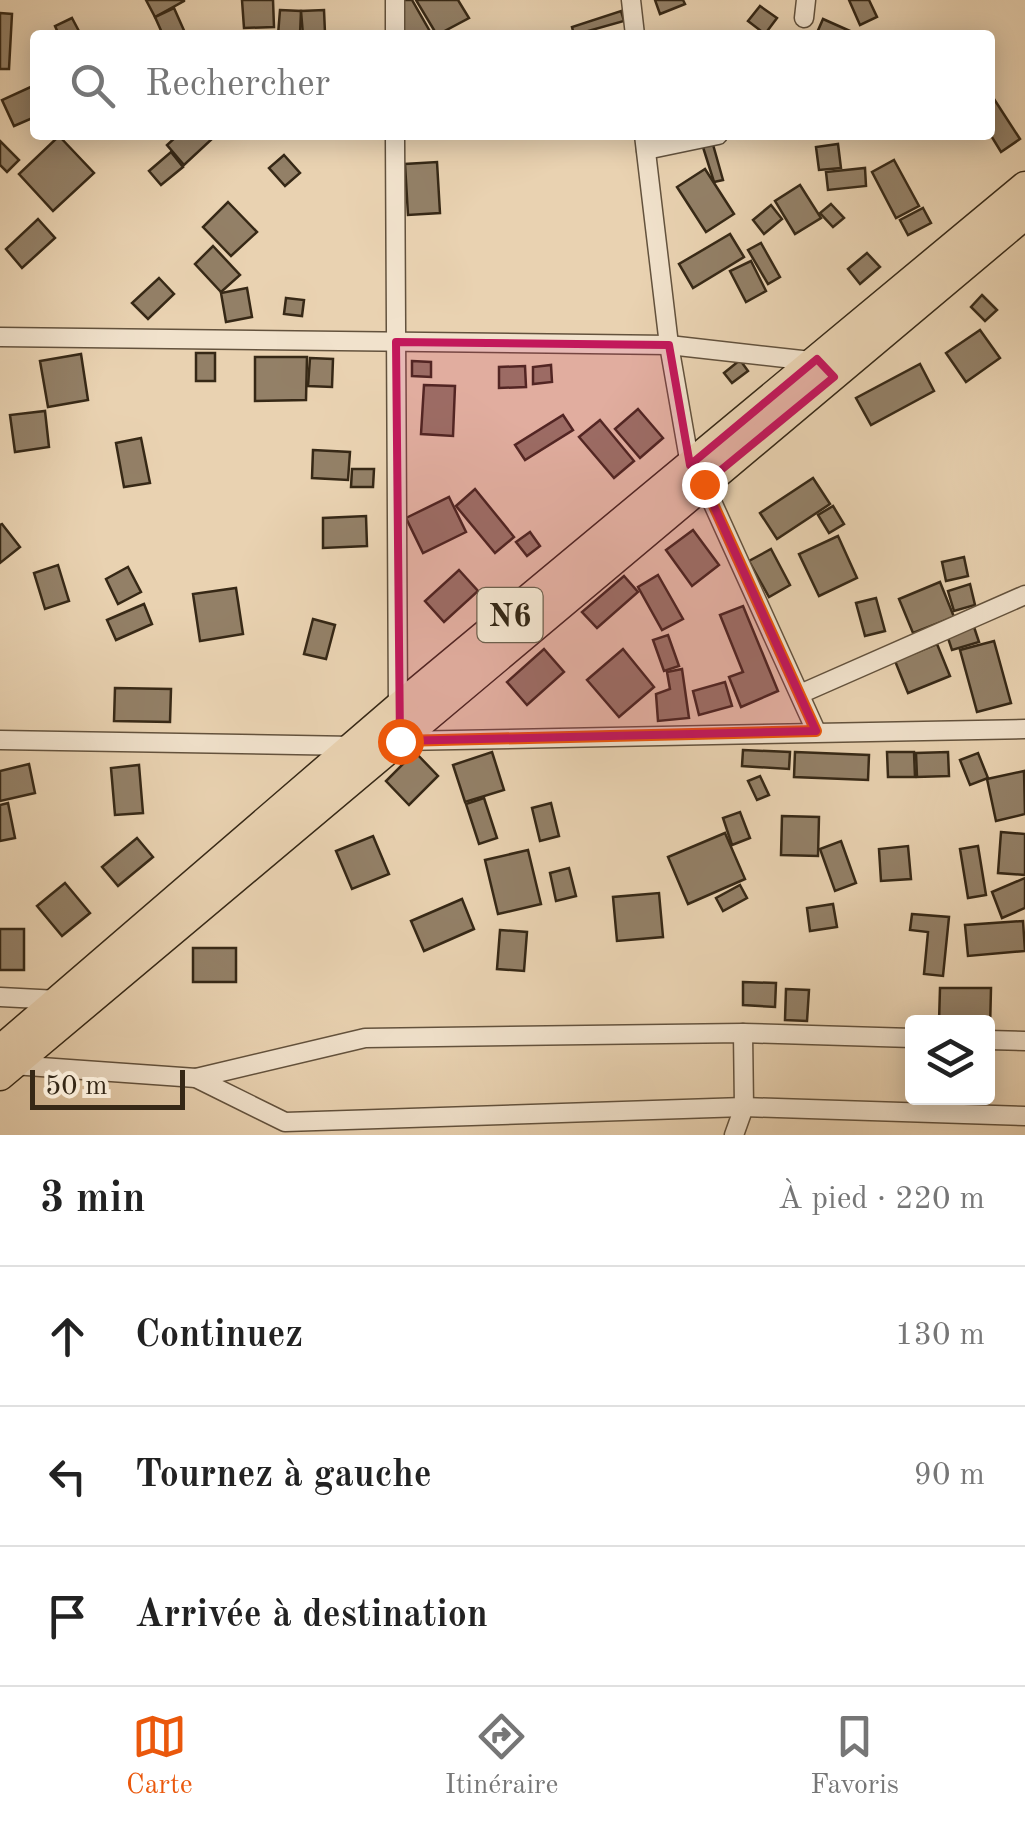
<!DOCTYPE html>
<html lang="fr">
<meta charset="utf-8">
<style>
:root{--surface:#fff;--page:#f6f6f6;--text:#222;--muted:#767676;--line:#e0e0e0;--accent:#ea580c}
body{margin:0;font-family:"Old Standard TT",serif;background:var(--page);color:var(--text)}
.controls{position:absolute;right:30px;bottom:30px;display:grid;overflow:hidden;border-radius:10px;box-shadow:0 5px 25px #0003}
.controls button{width:90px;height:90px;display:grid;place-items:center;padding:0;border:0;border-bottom:2px solid var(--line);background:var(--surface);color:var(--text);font:50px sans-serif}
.scale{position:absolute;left:30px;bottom:25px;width:155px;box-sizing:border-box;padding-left:10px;border:5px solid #362816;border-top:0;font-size:28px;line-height:35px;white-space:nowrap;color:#362816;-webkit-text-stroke:8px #f1e2cc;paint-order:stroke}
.stop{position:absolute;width:30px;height:30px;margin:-22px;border:8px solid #ea580c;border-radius:50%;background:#fff}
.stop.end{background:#ea580c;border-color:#fff;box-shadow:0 2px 10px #0008}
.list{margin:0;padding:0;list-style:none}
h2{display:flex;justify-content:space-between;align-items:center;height:130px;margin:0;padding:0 40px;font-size:42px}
h2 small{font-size:32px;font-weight:400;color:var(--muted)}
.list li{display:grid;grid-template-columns:65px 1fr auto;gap:30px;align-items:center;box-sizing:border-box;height:140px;padding:0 40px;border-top:2px solid var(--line)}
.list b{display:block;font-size:38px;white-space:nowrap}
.list em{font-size:32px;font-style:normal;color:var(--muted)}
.icon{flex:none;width:55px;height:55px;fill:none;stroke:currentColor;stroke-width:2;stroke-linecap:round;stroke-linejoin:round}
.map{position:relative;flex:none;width:1025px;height:1135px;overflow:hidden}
.search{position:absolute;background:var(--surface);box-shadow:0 5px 25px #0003;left:30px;right:30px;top:30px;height:110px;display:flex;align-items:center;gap:25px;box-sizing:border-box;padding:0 35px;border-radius:10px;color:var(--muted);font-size:38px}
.sheet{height:550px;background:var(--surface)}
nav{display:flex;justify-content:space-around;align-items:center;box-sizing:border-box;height:140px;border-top:2px solid var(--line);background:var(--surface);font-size:28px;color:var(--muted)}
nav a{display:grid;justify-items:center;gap:5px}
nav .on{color:var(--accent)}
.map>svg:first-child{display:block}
.building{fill:#938067;stroke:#362816;stroke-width:2.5}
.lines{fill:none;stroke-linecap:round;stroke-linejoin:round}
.minor-casing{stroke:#63523d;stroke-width:21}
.trunk-casing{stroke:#362816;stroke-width:31}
.minor{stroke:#f1e2cc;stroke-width:18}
.trunk{stroke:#e9d2b1;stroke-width:28}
.route{stroke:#ea580c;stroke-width:12}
.marked{fill:#c2185b;fill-opacity:0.2;stroke:#c2185b;stroke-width:8;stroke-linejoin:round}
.labels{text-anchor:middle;stroke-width:8;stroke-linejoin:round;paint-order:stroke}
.shield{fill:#f1e2cc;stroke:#6e604d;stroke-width:2.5}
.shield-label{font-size:32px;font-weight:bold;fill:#362816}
</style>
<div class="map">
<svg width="1025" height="1135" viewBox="0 0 1025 1135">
<rect width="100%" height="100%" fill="#e9d2b1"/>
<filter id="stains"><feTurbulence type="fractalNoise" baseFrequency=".002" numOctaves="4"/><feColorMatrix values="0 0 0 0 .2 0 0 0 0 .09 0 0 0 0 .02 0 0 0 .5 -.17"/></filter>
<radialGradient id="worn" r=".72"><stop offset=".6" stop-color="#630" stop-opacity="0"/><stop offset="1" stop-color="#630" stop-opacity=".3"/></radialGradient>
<g class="building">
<path d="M 146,0 L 184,0 L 184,1 L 155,17 Z"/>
<path d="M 242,0 L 273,0 L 274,27 L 244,28 Z"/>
<path d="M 403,0 L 412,0 L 432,35 L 400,35 Z"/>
<path d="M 416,0 L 458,0 L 469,18 L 437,35 Z"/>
<path d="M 655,0 L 683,0 L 685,4 L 660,14 Z"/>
<path d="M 849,0 L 869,0 L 877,17 L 860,25 Z"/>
<path d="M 760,6 L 777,18 L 765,34 L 748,21 Z"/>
<path d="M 174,8 L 186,35 L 163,35 L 155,17 Z"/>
<path d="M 280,10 L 301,11 L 300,35 L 278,35 Z"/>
<path d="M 324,10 L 325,33 L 303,35 L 301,11 Z"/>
<path d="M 621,11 L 624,21 L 574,35 L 572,27 Z"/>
<path d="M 0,13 L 12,14 L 9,69 L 0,69 Z"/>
<path d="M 72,18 L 81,35 L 59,35 L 55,26 Z"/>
<path d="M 823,19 L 859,35 L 816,35 Z"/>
<path d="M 35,85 L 35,117 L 14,126 L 2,100 Z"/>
<path d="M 994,99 L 1020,139 L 1001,152 L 990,134 L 990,101 Z"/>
<path d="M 178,135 L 210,135 L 213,138 L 184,165 L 167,145 Z"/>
<path d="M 59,136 L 94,173 L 53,211 L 19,174 Z"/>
<path d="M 0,141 L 19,160 L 7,172 L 0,165 Z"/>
<path d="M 712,141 L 723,180 L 714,182 L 702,144 Z"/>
<path d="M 838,144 L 841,168 L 819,170 L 816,147 Z"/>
<path d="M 171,152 L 183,167 L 161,185 L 149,171 Z"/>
<path d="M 284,155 L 300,173 L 285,186 L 269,168 Z"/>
<path d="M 894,160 L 919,206 L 896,218 L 872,172 Z"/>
<path d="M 437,162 L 440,213 L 408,215 L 405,164 Z"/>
<path d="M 865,168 L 866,186 L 828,190 L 826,172 Z"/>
<path d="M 705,169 L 734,214 L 706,232 L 677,187 Z"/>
<path d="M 800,185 L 821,218 L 795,234 L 775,201 Z"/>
<path d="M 228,202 L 257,232 L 231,256 L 203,227 Z"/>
<path d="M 831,204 L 844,218 L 833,227 L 820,213 Z"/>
<path d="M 771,205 L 782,219 L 764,234 L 753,220 Z"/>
<path d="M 923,208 L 931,223 L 908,235 L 900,220 Z"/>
<path d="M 38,219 L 55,238 L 22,268 L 6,249 Z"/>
<path d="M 730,234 L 744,257 L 693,288 L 679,264 Z"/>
<path d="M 761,243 L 780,277 L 768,284 L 748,250 Z"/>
<path d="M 213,246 L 240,275 L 221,292 L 195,264 Z"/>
<path d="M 867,253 L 880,267 L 860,284 L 848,269 Z"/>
<path d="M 751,261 L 766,291 L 746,302 L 730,271 Z"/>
<path d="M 159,278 L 174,294 L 148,319 L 132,303 Z"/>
<path d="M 247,288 L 252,317 L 226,322 L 221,293 Z"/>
<path d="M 982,295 L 997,310 L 985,321 L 971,307 Z"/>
<path d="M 286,298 L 304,300 L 302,316 L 284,314 Z"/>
<path d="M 980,330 L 1000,358 L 966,382 L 946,353 Z"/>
<rect x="196" y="353" width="19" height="28"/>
<path d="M 81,354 L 88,400 L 48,407 L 40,361 Z"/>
<path d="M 255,357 L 307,357 L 306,400 L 255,401 Z"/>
<path d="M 310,358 L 333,359 L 332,387 L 308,386 Z"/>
<path d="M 740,360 L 748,371 L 732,383 L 724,373 Z"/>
<path d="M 412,361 L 431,362 L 431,377 L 412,376 Z"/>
<path d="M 920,364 L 934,391 L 871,425 L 856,398 Z"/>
<path d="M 551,365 L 552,382 L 533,384 L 533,367 Z"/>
<path d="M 525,366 L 526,387 L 499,388 L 499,367 Z"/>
<path d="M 424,385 L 455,386 L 453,436 L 421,434 Z"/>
<path d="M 638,409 L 663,438 L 640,458 L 615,429 Z"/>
<path d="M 45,411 L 49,447 L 15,452 L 10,415 Z"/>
<path d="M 563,415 L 573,430 L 525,460 L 515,445 Z"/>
<path d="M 600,420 L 634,461 L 614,478 L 579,437 Z"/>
<path d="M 141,438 L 150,483 L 124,487 L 116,443 Z"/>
<path d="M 313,450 L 350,452 L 348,480 L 312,478 Z"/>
<path d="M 352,469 L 374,469 L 373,487 L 351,487 Z"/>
<path d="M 813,478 L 830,504 L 777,539 L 760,513 Z"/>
<path d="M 475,489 L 514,537 L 495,553 L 456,506 Z"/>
<path d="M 449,497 L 466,532 L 423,553 L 406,518 Z"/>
<path d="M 833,506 L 844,524 L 829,533 L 818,515 Z"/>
<path d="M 366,516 L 367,546 L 323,548 L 323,518 Z"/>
<path d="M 2,524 L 20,547 L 0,563 L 0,525 Z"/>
<path d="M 693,530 L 719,565 L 692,586 L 666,550 Z"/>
<path d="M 530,532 L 540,546 L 527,556 L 516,542 Z"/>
<path d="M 838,536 L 857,578 L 819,596 L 799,554 Z"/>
<path d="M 771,549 L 790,585 L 769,597 L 749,561 Z"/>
<path d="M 964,557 L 968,576 L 946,581 L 942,562 Z"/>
<path d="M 58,565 L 69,601 L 45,609 L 34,573 Z"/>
<path d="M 128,567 L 141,592 L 118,604 L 106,579 Z"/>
<path d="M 459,570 L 478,591 L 444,622 L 425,601 Z"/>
<path d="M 658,575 L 683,619 L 662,630 L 638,587 Z"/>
<path d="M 624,576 L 638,592 L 597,628 L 582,612 Z"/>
<path d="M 940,582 L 954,617 L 913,633 L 899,599 Z"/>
<path d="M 970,584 L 975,605 L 954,611 L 948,591 Z"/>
<path d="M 236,588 L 243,634 L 200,641 L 193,594 Z"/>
<path d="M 876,598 L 885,631 L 865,636 L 856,603 Z"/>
<path d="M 144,604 L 152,624 L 116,640 L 107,620 Z"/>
<path d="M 743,606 L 778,691 L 741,707 L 729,677 L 743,672 L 720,615 Z"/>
<path d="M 313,619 L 335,625 L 326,659 L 304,654 Z"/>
<path d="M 974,627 L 979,642 L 952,650 L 947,635 Z"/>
<path d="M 668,635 L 679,666 L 664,671 L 653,640 Z"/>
<path d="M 994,641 L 1011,703 L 977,712 L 960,650 Z"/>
<path d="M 937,644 L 950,676 L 908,693 L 895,661 Z"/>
<path d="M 544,649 L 564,672 L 527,705 L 507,682 Z"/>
<path d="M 623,649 L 654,687 L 619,717 L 587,680 Z"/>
<path d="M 682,669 L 689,718 L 658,721 L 656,694 L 670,689 L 667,672 Z"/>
<path d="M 725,682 L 732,706 L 699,715 L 693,691 Z"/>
<path d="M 115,688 L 171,689 L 170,722 L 114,721 Z"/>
<path d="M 743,750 L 790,752 L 789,769 L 742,766 Z"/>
<path d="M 415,752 L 438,776 L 409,805 L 386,781 Z"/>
<path d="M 492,752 L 504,790 L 465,802 L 453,765 Z"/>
<path d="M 795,752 L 869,755 L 868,780 L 794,777 Z"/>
<path d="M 887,752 L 914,752 L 915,777 L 888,777 Z"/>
<path d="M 948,752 L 949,776 L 917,777 L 916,753 Z"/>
<path d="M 978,753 L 988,778 L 970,785 L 960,760 Z"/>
<path d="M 29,764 L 35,793 L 0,801 L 0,771 Z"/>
<path d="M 139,765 L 143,813 L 115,815 L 111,768 Z"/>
<path d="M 1024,771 L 1025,814 L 996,821 L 987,779 Z"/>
<path d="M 760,776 L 769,795 L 757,800 L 748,781 Z"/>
<path d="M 484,798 L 497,838 L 479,844 L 466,804 Z"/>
<path d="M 8,803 L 15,838 L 0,841 L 0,805 Z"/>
<path d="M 551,803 L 559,836 L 540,841 L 532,808 Z"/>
<path d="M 740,812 L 750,838 L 732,845 L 723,818 Z"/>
<path d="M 782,816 L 819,817 L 818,856 L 781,855 Z"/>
<path d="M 1001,832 L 1025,834 L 1025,875 L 998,873 Z"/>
<path d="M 725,833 L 745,879 L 688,904 L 668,857 Z"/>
<path d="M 373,836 L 389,874 L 352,889 L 336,851 Z"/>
<path d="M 137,838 L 153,857 L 118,886 L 102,867 Z"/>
<path d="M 841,841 L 856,883 L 835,891 L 820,849 Z"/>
<path d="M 908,846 L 911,879 L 881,881 L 879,849 Z"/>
<path d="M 978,846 L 986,895 L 968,898 L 960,849 Z"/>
<path d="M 528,850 L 541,904 L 498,914 L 485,860 Z"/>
<path d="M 569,868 L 576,896 L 556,901 L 550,873 Z"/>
<path d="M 1025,878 L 1025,908 L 1002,918 L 992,892 Z"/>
<path d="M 65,883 L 90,913 L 62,936 L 37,906 Z"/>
<path d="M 740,885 L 747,898 L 723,911 L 716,898 Z"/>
<path d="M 659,893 L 663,937 L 617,941 L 613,897 Z"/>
<path d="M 462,899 L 474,929 L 424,951 L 411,921 Z"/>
<path d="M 833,904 L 837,927 L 810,931 L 807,908 Z"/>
<path d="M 912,914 L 949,917 L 943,976 L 924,974 L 928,932 L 910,930 Z"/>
<path d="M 1023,921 L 1025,951 L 968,956 L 965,925 Z"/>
<rect x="0" y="929" width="24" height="41"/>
<path d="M 500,930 L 527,932 L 524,971 L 497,969 Z"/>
<rect x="193" y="948" width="43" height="34"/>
<path d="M 743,982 L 776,983 L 775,1007 L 743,1005 Z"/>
<path d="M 940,988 L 991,988 L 990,1029 L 988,1022 L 939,1022 Z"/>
<path d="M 786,989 L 809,990 L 807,1021 L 785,1020 Z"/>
</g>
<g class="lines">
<defs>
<g id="minor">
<path d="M 395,0 L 395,35"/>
<path d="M 631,0 L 635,35"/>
<path d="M 804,18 L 806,0"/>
<path d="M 395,135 L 398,711"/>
<path d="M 644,135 L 669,345 L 690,465"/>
<path d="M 646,150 L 718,135"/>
<path d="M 0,337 L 669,345 L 820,362"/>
<path d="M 704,484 L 816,731"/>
<path d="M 800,694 L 1025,595"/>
<path d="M 0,740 L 354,746"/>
<path d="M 400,741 L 1025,729"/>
<path d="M 0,997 L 59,1000"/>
<path d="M 988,1040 L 1025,1041"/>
<path d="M 13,1065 L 196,1078 L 285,1122 L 744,1107 L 1025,1116"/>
<path d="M 196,1078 L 365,1038 L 743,1033 L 912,1038"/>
<path d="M 734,1135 L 744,1107 L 743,1033"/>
</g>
<g id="trunk">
<path d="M 0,1050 L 398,707 L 1025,186"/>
<path d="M 0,1076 L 1025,215"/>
</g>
</defs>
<use href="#minor" class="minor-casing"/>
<use href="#trunk" class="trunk-casing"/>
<use href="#minor" class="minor"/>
<use href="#trunk" class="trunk"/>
</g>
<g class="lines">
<path class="route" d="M 400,741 L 816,731 L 704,484"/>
</g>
<path class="marked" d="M 396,342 L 669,345 L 690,465 L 817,359 L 834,377 L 704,484 L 816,731 L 400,741 Z"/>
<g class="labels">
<rect class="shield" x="477.5" y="588" width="65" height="54" rx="8"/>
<g class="shield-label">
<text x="510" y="626">N6</text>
</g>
</g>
<rect width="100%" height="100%" filter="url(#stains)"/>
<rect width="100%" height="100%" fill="url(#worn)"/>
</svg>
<div class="controls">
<button><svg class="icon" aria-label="layers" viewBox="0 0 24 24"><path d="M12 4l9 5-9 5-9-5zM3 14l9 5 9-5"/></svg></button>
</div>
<div class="scale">50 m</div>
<div class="stop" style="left:400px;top:741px"></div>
<div class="stop end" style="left:704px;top:484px"></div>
<div class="search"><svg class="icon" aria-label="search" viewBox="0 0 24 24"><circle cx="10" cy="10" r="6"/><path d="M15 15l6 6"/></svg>Rechercher</div>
</div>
<section class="sheet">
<h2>3 min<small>À pied · 220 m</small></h2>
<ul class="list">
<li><svg class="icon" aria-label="ahead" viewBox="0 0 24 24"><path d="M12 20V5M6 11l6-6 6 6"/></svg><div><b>Continuez</b></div><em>130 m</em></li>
<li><svg class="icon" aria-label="left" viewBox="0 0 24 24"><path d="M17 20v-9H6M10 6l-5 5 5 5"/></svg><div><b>Tournez à gauche</b></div><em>90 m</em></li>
<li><svg class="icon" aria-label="arrive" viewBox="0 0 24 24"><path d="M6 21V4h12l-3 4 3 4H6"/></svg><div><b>Arrivée à destination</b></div></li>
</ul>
</section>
<nav>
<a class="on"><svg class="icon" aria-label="map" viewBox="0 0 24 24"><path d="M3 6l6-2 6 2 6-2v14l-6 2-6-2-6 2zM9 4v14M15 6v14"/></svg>Carte</a>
<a><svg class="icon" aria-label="directions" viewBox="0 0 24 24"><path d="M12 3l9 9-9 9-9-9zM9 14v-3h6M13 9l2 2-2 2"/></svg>Itinéraire</a>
<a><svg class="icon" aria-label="saved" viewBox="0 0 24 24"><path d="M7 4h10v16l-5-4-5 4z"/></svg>Favoris</a>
</nav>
